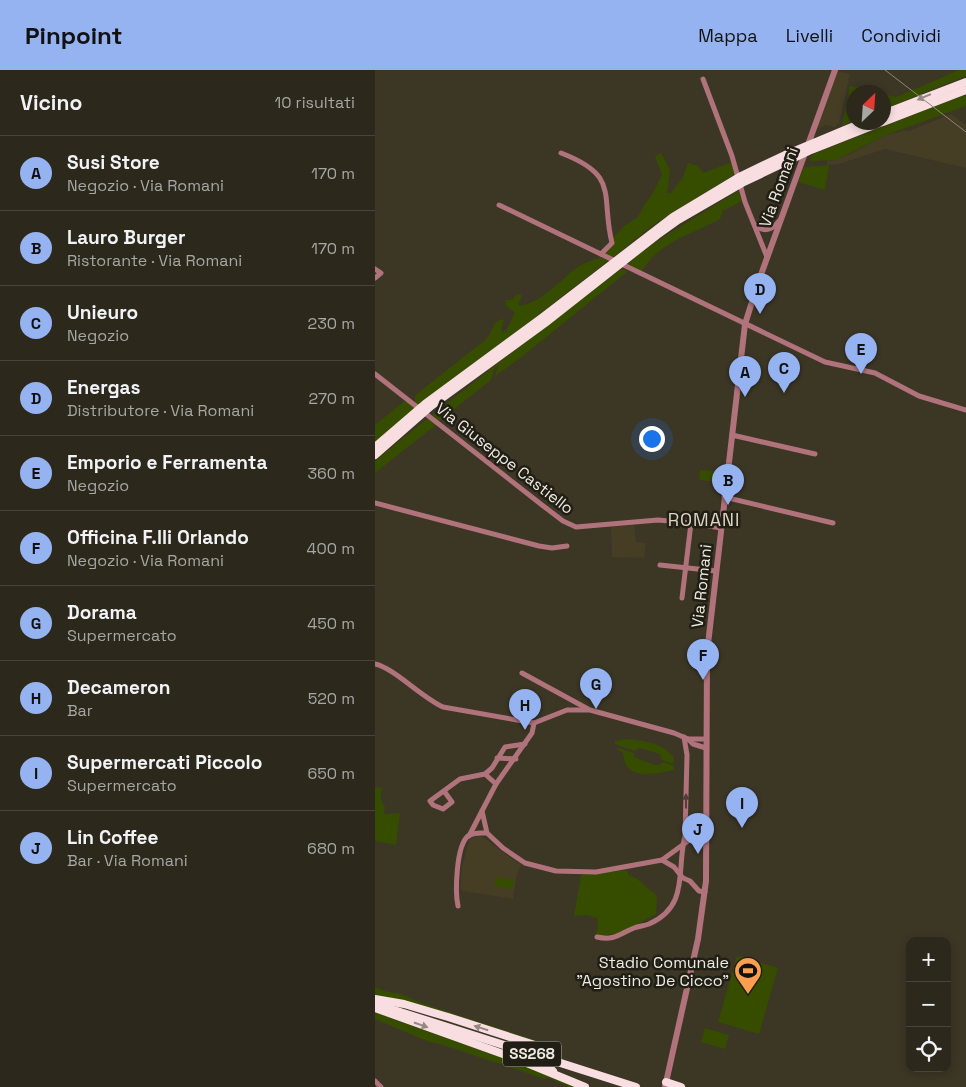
<!DOCTYPE html>
<html lang="it">
<meta charset="utf-8">
<style>
:root{--surface:#2d281c;--page:#353025;--text:#f1f3f6;--muted:#a7a6a3;--line:#48443b;--accent:#95b2f1}
body{margin:0;font-family:"Space Grotesk",sans-serif;background:var(--page);color:var(--text)}
.controls{position:absolute;right:15px;bottom:15px;display:grid;overflow:hidden;border-radius:10px;box-shadow:0 2px 8px #0003}
.controls button{width:45px;height:45px;display:grid;place-items:center;padding:0;border:0;border-bottom:1px solid var(--line);background:var(--surface);color:var(--text);font:25px sans-serif}
.compass{position:absolute;left:471px;top:15px;width:45px;height:45px;border-radius:50%;background:var(--surface);box-shadow:0 2px 8px #0003;rotate:25deg}
.you{position:absolute;left:276px;top:368px;width:18px;height:18px;margin:-12px;border:4px solid #fff;border-radius:50%;background:#1a73e8;box-shadow:0 0 0 8px #1a73e833}
.badge{display:grid;place-items:center;width:32px;height:32px;border-radius:50%;background:var(--accent);color:#111;font-size:16px;font-weight:700}
.pin{position:absolute;translate:-50% -41px;filter:drop-shadow(0 1px 2px #0008)}
.pin::after{content:'';position:absolute;top:26px;width:18px;height:15px;background:inherit;clip-path:polygon(0 0,100% 0,50% 100%)}
.list{margin:0;padding:0;list-style:none}
h2{display:flex;justify-content:space-between;align-items:center;height:65px;margin:0;padding:0 20px;font-size:21px}
h2 small{font-size:16px;font-weight:400;color:var(--muted)}
.list li{display:grid;grid-template-columns:32px 1fr auto;gap:15px;align-items:center;box-sizing:border-box;height:75px;padding:0 20px;border-top:1px solid var(--line)}
.list b{display:block;font-size:19px;white-space:nowrap}
.list p{margin:0;font-size:16px;white-space:nowrap;color:var(--muted)}
.list em{font-size:16px;font-style:normal;color:var(--muted)}
.icon{flex:none;width:28px;height:28px;fill:none;stroke:currentColor;stroke-width:2;stroke-linecap:round;stroke-linejoin:round}
.map{position:relative;flex:none;width:591px;height:1017px;overflow:hidden}
header{display:flex;align-items:center;gap:30px;box-sizing:border-box;height:70px;padding:0 25px;background:var(--accent);color:#111}
header strong{font-size:24px}
nav{display:flex;gap:28px;margin-inline-start:auto;font-size:18px}
main{display:flex}
aside{flex:1;background:var(--surface)}
.map>svg:first-child{display:block}
.built{fill:#453d24}
.green{fill:#364d00}
.lines{fill:none;stroke-linecap:round;stroke-linejoin:round}
.minor{stroke:#b0737c;stroke-width:5}
.tertiary{stroke:#b0737c;stroke-width:6}
.trunk{stroke:#f8dee1;stroke-width:8}
.rail{stroke:#8c8779;stroke-width:1}
.oneway{fill:#978886}
.oneway2{fill:#533c3a}
.labels{text-anchor:middle;stroke-width:5;stroke-linejoin:round;paint-order:stroke}
.shield{fill:#211e16;stroke:#b0ada3;stroke-width:1}
.shield-label{font-size:15px;font-weight:bold;fill:#eeeadf}
.street-label{font-size:16px;fill:#eeeadf;stroke:#211e16}
.poi-label{font-size:16px;fill:#eeeadf;stroke:#211e16;text-anchor:end}
.neighbourhood-label{font-size:18px;letter-spacing:1px;fill:#dcd5bf;stroke:#211e16}
</style>
<header>
<strong>Pinpoint</strong>
<nav><a>Mappa</a><a>Livelli</a><a>Condividi</a></nav>
</header>
<main>
<aside>
<h2>Vicino<small>10 risultati</small></h2>
<ul class="list">
<li><span class="badge">A</span><div><b>Susi Store</b><p>Negozio · Via Romani</p></div><em>170 m</em></li>
<li><span class="badge">B</span><div><b>Lauro Burger</b><p>Ristorante · Via Romani</p></div><em>170 m</em></li>
<li><span class="badge">C</span><div><b>Unieuro</b><p>Negozio</p></div><em>230 m</em></li>
<li><span class="badge">D</span><div><b>Energas</b><p>Distributore · Via Romani</p></div><em>270 m</em></li>
<li><span class="badge">E</span><div><b>Emporio e Ferramenta</b><p>Negozio</p></div><em>360 m</em></li>
<li><span class="badge">F</span><div><b>Officina F.lli Orlando</b><p>Negozio · Via Romani</p></div><em>400 m</em></li>
<li><span class="badge">G</span><div><b>Dorama</b><p>Supermercato</p></div><em>450 m</em></li>
<li><span class="badge">H</span><div><b>Decameron</b><p>Bar</p></div><em>520 m</em></li>
<li><span class="badge">I</span><div><b>Supermercati Piccolo</b><p>Supermercato</p></div><em>650 m</em></li>
<li><span class="badge">J</span><div><b>Lin Coffee</b><p>Bar · Via Romani</p></div><em>680 m</em></li>
</ul>
</aside>
<div class="map">
<svg width="591" height="1017" viewBox="0 0 591 1017">
<rect width="100%" height="100%" fill="#3c3625"/>
<g class="built">
<path d="M 462,1 L 475,4 L 464,53 L 462,53 L 461,57 L 450,55 L 444,58 L 442,57 Z"/>
<path d="M 576,44 L 591,55 L 591,98 L 510,79 L 464,94 L 452,95 L 452,91 L 461,90 L 479,82 L 511,65 L 528,61 L 534,61 Z"/>
<path d="M 259,455 L 261,472 L 271,473 L 269,488 L 237,487 L 236,457 Z"/>
<path d="M 106,766 L 146,795 L 142,804 L 138,829 L 88,821 L 85,819 L 87,797 L 94,771 L 98,767 Z"/>
</g>
<g class="green">
<path d="M 584,0 L 591,0 L 591,6 L 509,39 L 509,24 L 521,27 L 524,26 Z"/>
<path d="M 475,16 L 502,22 L 478,22 L 478,51 L 467,56 Z"/>
<path d="M 591,24 L 591,36 L 511,65 L 461,90 L 435,91 L 436,86 L 441,83 Z"/>
<path d="M 286,83 L 295,100 L 292,123 L 296,123 L 307,109 L 313,93 L 323,96 L 328,103 L 357,92 L 360,104 L 281,153 L 237,188 L 229,184 L 238,168 L 249,156 L 263,147 L 270,134 L 277,125 L 287,105 L 280,87 Z"/>
<path d="M 454,95 L 450,120 L 423,112 L 429,97 Z"/>
<path d="M 363,121 L 367,131 L 348,141 L 345,149 C 317,164 283,173 267,201 L 253,194 L 265,183 L 290,166 Z"/>
<path d="M 228,187 L 234,190 L 44,337 L 40,332 L 40,326 L 43,323 L 110,270 L 115,264 L 120,253 L 127,249 L 129,250 L 126,260 L 128,262 L 131,261 L 140,243 L 131,236 L 131,230 L 137,230 L 142,224 L 147,225 L 143,235 C 157,239 185,212 196,202 C 205,194 217,190 228,187 Z"/>
<path d="M 247,199 L 253,201 L 144,289 L 120,306 L 123,296 L 120,297 L 116,310 L 64,351 L 57,345 L 219,218 Z"/>
<path d="M 31,330 L 42,338 L 0,373 L 0,355 Z"/>
<path d="M 54,347 L 62,354 L 0,403 L 0,391 Z"/>
<path d="M 325,400 L 344,401 L 343,412 L 324,410 Z"/>
<path d="M 252,669 C 269,671 288,672 299,688 L 298,694 L 287,690 L 285,684 L 265,678 L 259,681 L 240,674 L 240,671 Z"/>
<path d="M 243,678 L 259,683 L 259,687 L 261,688 L 280,695 L 285,695 L 287,692 L 299,696 L 299,700 C 287,702 260,710 251,695 C 249,692 249,687 248,683 L 243,680 Z"/>
<path d="M 0,717 L 7,718 C 4,725 6,731 10,737 L 9,744 L 25,743 L 21,775 L 0,771 Z"/>
<path d="M 252,800 L 254,806 L 261,808 L 282,826 L 281,844 L 242,865 L 235,864 L 230,867 L 221,865 L 223,852 L 222,848 L 212,845 L 199,846 L 206,805 Z"/>
<path d="M 121,807 L 139,810 L 137,819 L 119,816 Z"/>
<path d="M 362,886 L 403,898 L 384,964 L 343,952 Z"/>
<path d="M 0,917 L 9,921 L 26,924 L 49,934 L 163,971 L 167,975 L 0,926 Z"/>
<path d="M 0,942 L 23,951 L 99,975 L 204,1017 L 194,1017 L 171,1007 L 170,1009 L 65,974 L 54,972 L 0,949 Z"/>
<path d="M 330,958 L 354,965 L 350,979 L 326,972 Z"/>
</g>
<g class="lines">
<g class="minor">
<path d="M 328,9 L 357,86 L 370,132 L 392,187"/>
<path d="M 186,83 C 246,106 225,125 237,173 L 226,184"/>
<path d="M 124,135 L 450,292 L 500,303 L 544,326 L 591,340"/>
<path d="M 380,155 C 389,163 397,160 404,151"/>
<path d="M 0,199 L 6,203 L 0,208"/>
<path d="M 0,304 L 167,435 L 188,451 L 201,457 L 283,450 L 316,453 L 346,458"/>
<path d="M 357,365 L 440,384"/>
<path d="M 349,427 L 458,453"/>
<path d="M 0,433 L 164,476 L 177,478 L 192,476"/>
<path d="M 285,495 L 341,501"/>
<path d="M 307,528 L 316,453"/>
<path d="M 0,594 C 19,598 46,627 68,637 L 159,653 L 192,640 L 215,640 L 299,663 L 313,669 L 318,674 L 331,678"/>
<path d="M 147,603 L 213,639"/>
<path d="M 313,669 L 331,669"/>
<path d="M 122,688 L 141,689"/>
<path d="M 110,704 L 121,714"/>
<path d="M 69,721 L 77,732 L 68,739 L 58,735 L 55,731 L 85,709 L 110,704 L 117,698 L 130,677 L 150,674"/>
<path d="M 107,741 L 112,763 L 128,778 L 150,793 L 181,801 L 221,802 L 287,790 L 328,760 L 331,760"/>
<path d="M 94,766 L 121,714 L 157,663 L 159,653"/>
<path d="M 287,790 L 299,797 L 308,808 L 315,811 L 324,821 L 330,822"/>
<path d="M 83,836 C 80,822 81,776 93,766 C 98,762 106,763 112,763"/>
<path d="M 222,867 C 240,871 244,864 259,858 C 264,856 269,856 274,854 C 315,836 301,800 310,766 L 312,685 L 309,667"/>
<path d="M 0,1011 L 6,1017"/>
</g>
<path class="tertiary" d="M 290,1017 L 323,869 L 331,811 L 332,583 L 370,254 L 383,213 L 460,0"/>
<g class="trunk">
<path d="M 508,44 L 591,12"/>
<path d="M 508,52 L 591,20"/>
<path d="M 0,377 L 50,334 L 168,247 L 298,147 L 366,106 L 410,85 L 489,52"/>
<path d="M 0,385 L 56,336 L 170,253 L 282,165 L 303,150 L 367,113 L 436,80 L 507,52"/>
<path d="M 0,929 L 29,934 L 73,947 L 163,976 C 171,983 169,995 178,1001"/>
<path d="M 0,934 L 261,1017"/>
<path d="M 0,938 L 142,989 L 210,1017"/>
<path d="M 291,1012 L 306,1017"/>
</g>
<path class="rail" d="M 510,0 L 591,62"/>
</g>
<defs><path id="oneway-solid" d="M-6-.8H1V-3.2L6.5 0L1 3.2V.8H-6Z" transform="scale(1.25)"/></defs>
<g class="oneway">
<use href="#oneway-solid" transform="translate(549 27) rotate(157)"/>
<use href="#oneway-solid" transform="translate(46 955) rotate(19)"/>
<use href="#oneway-solid" transform="translate(106 958) rotate(-162)"/>
</g>
<use class="oneway2" href="#oneway-solid" transform="translate(311 731) rotate(-90)"/>
<defs>
<symbol id="stadium-pin" viewBox="-11 -11 22 30"><path d="M0 17L-7.5 6A9.5 9.5 0 1 1 7.5 6Z" fill="#fa9f4e" stroke="#211e16"/><path d="M0-5a6.5 5 0 1 0 0 10a6.5 5 0 1 0 0-10ZM-3.5-1.8h7v3.6h-7Z" fill="#111"/></symbol>
</defs>
<g fill-rule="evenodd">
<use href="#stadium-pin" x="357" y="885" width="32" height="43"/>
</g>
<g class="labels">
<rect class="shield" x="128" y="971.5" width="58" height="25" rx="4"/>
<g class="shield-label">
<text x="157" y="989">SS268</text>
</g>
<g class="street-label">
<text transform="translate(403 117) rotate(-70)" y="6">Via Romani</text>
<text transform="translate(130 388) rotate(38)" y="6">Via Giuseppe Castiello</text>
<text transform="translate(326 516) rotate(-84)" y="6">Via Romani</text>
</g>
<g class="poi-label">
<text x="354" y="898">Stadio Comunale<tspan x="354" dy="18">"Agostino De Cicco"</tspan></text>
</g>
<g class="neighbourhood-label">
<text x="329" y="456">ROMANI</text>
</g>
</g>
</svg>
<div class="controls">
<button>+</button>
<button>−</button>
<button><svg class="icon" aria-label="locate" viewBox="0 0 24 24"><circle cx="12" cy="12" r="6"/><path d="M12 2v4M12 18v4M2 12h4M18 12h4"/></svg></button>
</div>
<svg class="compass" viewBox="-18 -18 36 36"><path d="M0-13l5 13h-10z" fill="#e53935"/><path d="M0 13l5-13h-10z" fill="#a7a6a3"/></svg>
<div class="you"></div>
<div class="pin badge" style="left:370px;top:327px">A</div>
<div class="pin badge" style="left:353px;top:435px">B</div>
<div class="pin badge" style="left:409px;top:323px">C</div>
<div class="pin badge" style="left:385px;top:244px">D</div>
<div class="pin badge" style="left:486px;top:304px">E</div>
<div class="pin badge" style="left:328px;top:610px">F</div>
<div class="pin badge" style="left:221px;top:639px">G</div>
<div class="pin badge" style="left:150px;top:660px">H</div>
<div class="pin badge" style="left:367px;top:758px">I</div>
<div class="pin badge" style="left:323px;top:784px">J</div>
</div>
</main>
